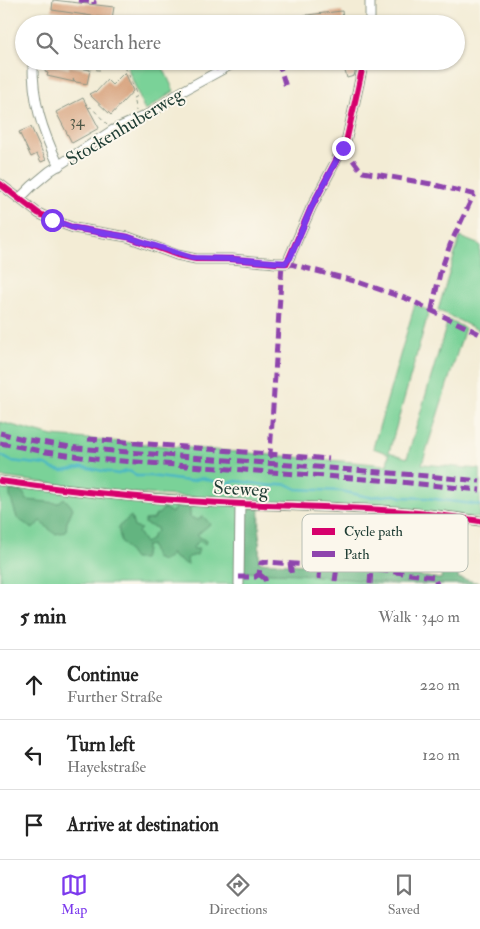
<!DOCTYPE html>
<meta charset="utf-8">
<style>
:root{--surface:#fff;--page:#f2f2f2;--text:#222;--muted:#767676;--line:#e0e0e0;--accent:#7c3aed}
body{margin:0;font-family:"IM FELL Double Pica",serif;background:var(--page);color:var(--text)}
.stop{position:absolute;width:15px;height:15px;margin:-11px;border:4px solid #7c3aed;border-radius:50%;background:#fff}
.stop.end{background:#7c3aed;border-color:#fff;box-shadow:0 1px 5px #0008}
.list{margin:0;padding:0;list-style:none}
h2{display:flex;justify-content:space-between;align-items:center;height:65px;margin:0;padding:0 20px;font-size:21px}
h2 small{font-size:16px;font-weight:400;color:var(--muted)}
.list li{display:grid;grid-template-columns:32px 1fr auto;gap:15px;align-items:center;box-sizing:border-box;height:70px;padding:0 20px;border-top:1px solid var(--line)}
.list b{display:block;font-size:19px;white-space:nowrap}
.list p{margin:0;font-size:16px;white-space:nowrap;color:var(--muted)}
.list em{font-size:16px;font-style:normal;color:var(--muted)}
.icon{flex:none;width:28px;height:28px;fill:none;stroke:currentColor;stroke-width:2;stroke-linecap:round;stroke-linejoin:round}
.map{position:relative;flex:none;width:480px;height:584px;overflow:hidden}
.search{position:absolute;background:var(--surface);box-shadow:0 1px 4px #0004;left:15px;right:15px;top:15px;height:55px;display:flex;align-items:center;gap:12px;box-sizing:border-box;padding:0 18px;border-radius:28px;color:var(--muted);font-size:19px}
.sheet{height:275px;background:var(--surface)}
nav{display:flex;justify-content:space-around;align-items:center;box-sizing:border-box;height:70px;border-top:1px solid var(--line);background:var(--surface);font-size:14px;color:var(--muted)}
nav a{display:grid;justify-items:center;gap:2px}
nav .on{color:var(--accent)}
.map>svg:first-child{display:block}
.green{fill:#7ad298;stroke:#4c8866}
.forest{fill:#63b480;stroke:#41785a}
.lines{fill:none;stroke-linecap:round;stroke-linejoin:round}
.stream{stroke:#49b7c4;stroke-width:2.5}
.building{fill:#d8a480}
.minor-casing{stroke:#899484;stroke-width:11}
.path{stroke:#899484;stroke-width:1;stroke-dasharray:4 4;stroke-linecap:butt}
.minor{stroke:#fff;stroke-width:9}
.quiet{stroke:#8e44ad;stroke-width:5;stroke-dasharray:10 5;stroke-linecap:butt}
.cycleway-casing{stroke:#fbf7ec;stroke-width:9}
.cycleway{stroke:#d6006c;stroke-width:6}
.route{stroke:#7c3aed;stroke-width:6}
.labels{text-anchor:middle;stroke-width:4;stroke-linejoin:round;paint-order:stroke}
.number-label{font-size:16px;fill:#4d5747}
.street-label{font-size:19px;fill:#1f3d34;stroke:#fbf7ec}
.key{fill:#fbf7ec;stroke:#b9bfb5;stroke-width:1}
.key-label{font-size:14px;fill:#1f3d34}
</style>
<div class="map">
<svg width="480" height="584" viewBox="0 0 480 584">
<rect width="100%" height="100%" fill="#fbf7ec"/>
<filter id="ink" filterUnits="userSpaceOnUse"><feTurbulence type="fractalNoise" baseFrequency=".02" numOctaves="2"/><feDisplacementMap in="SourceGraphic" scale="10" xChannelSelector="R" yChannelSelector="G"/><feConvolveMatrix kernelMatrix="1 2 1 2 8 2 1 2 1" color-interpolation-filters="sRGB"/></filter>
<filter id="wash" filterUnits="userSpaceOnUse"><feTurbulence type="fractalNoise" baseFrequency=".0096" numOctaves="4" result="noise"/><feDisplacementMap in="SourceGraphic" scale="20" xChannelSelector="R" yChannelSelector="G"/><feGaussianBlur stdDeviation="1.12" result="paint"/><feColorMatrix in="noise" values="0 0 0 0 0 0 0 0 0 0 0 0 0 0 0 0 0 1.4 0 .05"/><feComposite in="paint" operator="in"/></filter>
<g filter="url(#wash)">
<rect width="100%" height="100%" fill="#f3ecd5"/>
<g class="green">
<path d="M 125,61 L 160,61 L 174,91 L 145,111 Z"/>
<path d="M 460,237 L 480,245 L 480,331 L 438,310 Z"/>
<path d="M 415,304 L 429,311 L 389,452 L 407,458 L 448,320 L 465,328 L 422,464 L 480,469 L 480,518 L 120,492 L 0,477 L 0,422 L 53,436 L 387,465 L 389,454 L 373,448 Z"/>
<path d="M 0,484 L 260,507 L 259,562 L 379,570 L 441,579 L 462,521 L 458,578 L 480,583 L 480,584 L 0,584 Z"/>
</g>
<g class="forest">
<path d="M 10,490 L 22,491 L 27,500 L 58,503 L 64,498 L 73,508 L 67,522 L 66,532 L 55,534 L 40,521 L 33,529 L 17,518 L 10,496 Z"/>
<path d="M 175,507 L 190,507 L 190,517 L 198,520 L 203,516 L 210,524 L 197,535 L 206,541 L 205,544 L 199,541 L 193,547 L 194,549 L 199,549 L 197,555 L 189,557 L 187,559 L 188,565 L 173,557 L 171,553 L 169,557 L 162,561 L 155,558 L 151,545 L 146,546 L 146,551 L 143,559 L 134,559 L 121,541 L 118,527 L 131,516 L 134,527 L 141,529 L 138,532 L 145,543 L 151,540 L 152,536 L 157,531 L 157,528 L 145,524 L 145,520 L 154,519 L 156,514 L 159,514 L 164,508 L 172,513 Z"/>
<path d="M 243,508 L 259,508 L 259,562 L 379,570 L 441,579 L 446,519 L 462,521 L 458,578 L 480,583 L 480,584 L 395,584 L 299,574 L 242,572 Z"/>
</g>
<g class="lines">
<path class="stream" d="M 0,455 L 11,461 L 46,465 L 53,469 L 63,471 L 83,467 L 118,474 L 126,471 L 132,472 L 136,476 L 151,476 L 180,480 L 190,481 L 202,478 L 219,483 L 228,483 L 237,481 L 273,486 L 281,484 L 289,485 L 297,489 L 341,491 L 369,497 L 395,495 L 402,497 L 427,498 L 480,505"/>
</g>
<g id="blocks">
<g class="building">
<path d="M 53,0 L 114,7 L 112,19 L 52,10 Z"/>
<path d="M 342,11 L 343,21 L 325,22 L 325,23 L 256,24 L 256,22 L 279,16 L 280,18 L 307,16 L 307,15 Z"/>
<path d="M 342,61 L 358,61 L 354,76 L 347,78 Z"/>
<path d="M 47,62 L 56,63 L 56,66 L 69,69 L 69,66 L 90,70 L 87,84 L 76,82 L 73,79 L 74,82 L 47,76 L 48,73 L 45,72 Z"/>
<path d="M 125,72 L 133,91 L 111,115 L 89,94 L 95,91 L 96,92 L 107,80 L 112,85 Z"/>
<path d="M 83,98 L 99,128 L 72,143 L 56,112 Z"/>
<path d="M 31,127 L 46,160 L 41,162 L 37,154 L 31,157 L 19,132 Z"/>
</g>
</g>
</g>
<g filter="url(#ink)">
<use href="#blocks" fill-opacity="0" stroke="#899484" stroke-width="1"/>
<g class="lines">
<defs>
<g id="minor">
<path d="M 370,24 L 370,0"/>
<path d="M 33,61 C 32,101 42,130 59,166"/>
<path d="M 0,184 L 38,213 L 52,220 L 74,228 L 128,237 L 177,255 L 196,259 L 232,259 L 276,263 L 287,263 L 311,208 L 346,142 L 364,61"/>
<path d="M 20,198 L 32,186 L 50,171 L 113,130 L 151,113 L 179,93 L 234,63"/>
<path d="M 0,481 C 80,492 161,501 242,504 C 321,507 401,508 480,521"/>
<path d="M 239,584 L 240,504"/>
</g>
</defs>
<use href="#minor" class="minor-casing"/>
<g class="path">
<path d="M 57,61 L 98,70 L 101,70 L 109,61"/>
<path d="M 124,68 L 127,70 L 137,96 L 133,98 L 136,111"/>
<path d="M 88,108 L 91,107 L 107,124"/>
</g>
<use href="#minor" class="minor"/>
<g class="quiet">
<path d="M 79,0 L 94,2 L 94,4"/>
<path d="M 218,19 L 221,24"/>
<path d="M 214,61 L 219,71"/>
<path d="M 278,61 L 286,87"/>
<path d="M 343,149 C 351,155 355,165 363,172 L 431,184 L 480,196"/>
<path d="M 287,263 L 358,282 L 410,300 L 480,334"/>
<path d="M 432,309 L 440,273 L 450,245 L 474,194"/>
<path d="M 0,433 L 23,439 L 77,448 L 416,475 L 480,481"/>
<path d="M 88,439 L 329,459"/>
<path d="M 0,443 L 46,452 L 95,459 L 379,480 L 480,490"/>
<path d="M 272,458 L 270,454 L 282,264"/>
<path d="M 290,563 L 292,577"/>
<path d="M 259,574 L 265,579 L 266,584"/>
<path d="M 239,577 L 255,577 L 259,574 L 261,563 L 266,562 L 371,569 L 434,577 L 437,584"/>
<path d="M 319,579 L 320,565"/>
<path d="M 335,581 L 337,567"/>
<path d="M 370,584 L 371,569"/>
</g>
<defs>
<g id="cycleway">
<path d="M 0,184 L 38,213 L 52,220 L 74,228 L 128,237 L 177,255 L 196,259 L 232,259 L 276,263 L 287,263 L 311,208 L 346,142 L 364,61"/>
<path d="M 0,481 C 80,492 161,501 242,504 C 321,507 401,508 480,521"/>
</g>
</defs>
<use href="#cycleway" class="cycleway-casing"/>
<use href="#cycleway" class="cycleway"/>
</g>
</g>
<g class="lines" filter="url(#ink)">
<path class="route" d="M 52,220 L 74,228 L 128,237 L 192,258 L 232,259 L 285,263 L 290,258 L 311,208 L 343,148"/>
</g>
<g class="labels">
<g class="number-label">
<text x="77" y="126">34</text>
</g>
<g class="street-label">
<text transform="translate(124 126) rotate(-31)" y="7">Stockenhuberweg</text>
<text transform="translate(241 488) rotate(3)" y="7">Seeweg</text>
</g>
</g>
<rect x="302" y="514" width="166" height="58" rx="8" class="key"/>
<rect x="312" y="528" width="23" height="7" fill="#d6006c"/>
<rect x="312" y="551" width="23" height="6" fill="#8e44ad"/>
<g class="key-label">
<text x="344" y="536">Cycle path</text>
<text x="344" y="559">Path</text>
</g>
</svg>
<div class="stop" style="left:52px;top:220px"></div>
<div class="stop end" style="left:343px;top:148px"></div>
<div class="search"><svg class="icon" aria-label="search" viewBox="0 0 24 24"><circle cx="10" cy="10" r="6"/><path d="M15 15l6 6"/></svg>Search here</div>
</div>
<section class="sheet">
<h2>5 min<small>Walk · 340 m</small></h2>
<ul class="list">
<li><svg class="icon" aria-label="ahead" viewBox="0 0 24 24"><path d="M12 20V5M6 11l6-6 6 6"/></svg><div><b>Continue</b><p>Further Straße</p></div><em>220 m</em></li>
<li><svg class="icon" aria-label="left" viewBox="0 0 24 24"><path d="M17 20v-9H6M10 6l-5 5 5 5"/></svg><div><b>Turn left</b><p>Hayekstraße</p></div><em>120 m</em></li>
<li><svg class="icon" aria-label="arrive" viewBox="0 0 24 24"><path d="M6 21V4h12l-3 4 3 4H6"/></svg><div><b>Arrive at destination</b></div></li>
</ul>
</section>
<nav>
<a class="on"><svg class="icon" aria-label="map" viewBox="0 0 24 24"><path d="M3 6l6-2 6 2 6-2v14l-6 2-6-2-6 2zM9 4v14M15 6v14"/></svg>Map</a>
<a><svg class="icon" aria-label="directions" viewBox="0 0 24 24"><path d="M12 3l9 9-9 9-9-9zM9 14v-3h6M13 9l2 2-2 2"/></svg>Directions</a>
<a><svg class="icon" aria-label="saved" viewBox="0 0 24 24"><path d="M7 4h10v16l-5-4-5 4z"/></svg>Saved</a>
</nav>
